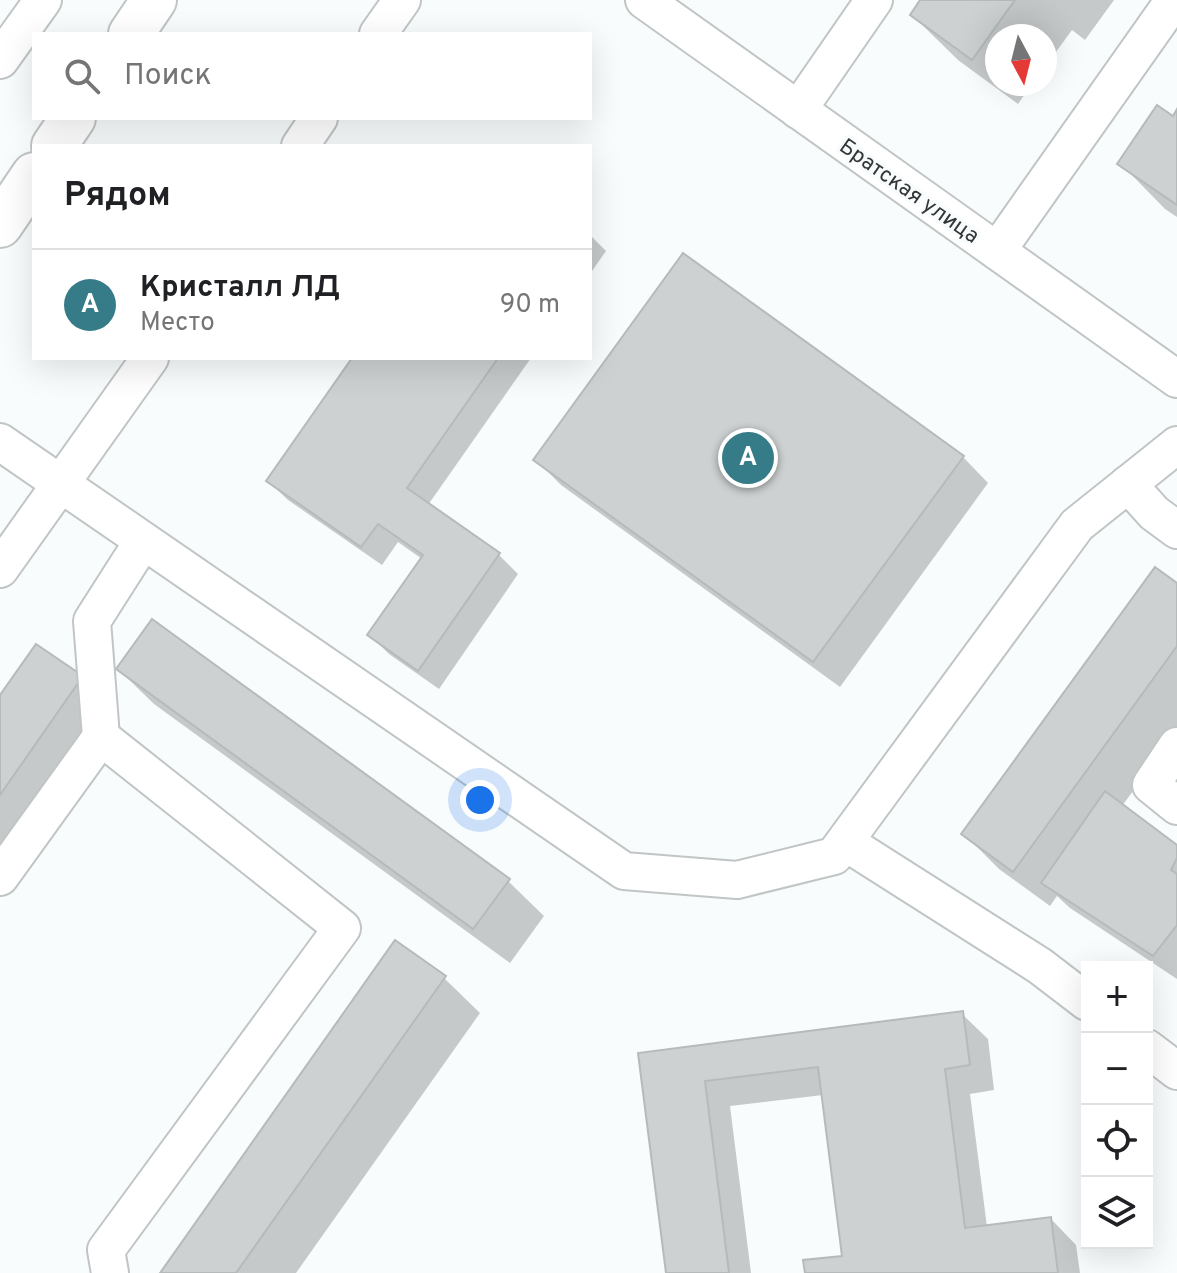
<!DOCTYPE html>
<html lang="ru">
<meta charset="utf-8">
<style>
:root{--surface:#fff;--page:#f2f2f2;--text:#202124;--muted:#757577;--line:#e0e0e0;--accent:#367c88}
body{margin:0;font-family:Overpass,sans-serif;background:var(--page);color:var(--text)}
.controls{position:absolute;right:24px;bottom:24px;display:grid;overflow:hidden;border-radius:0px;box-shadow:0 8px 32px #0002}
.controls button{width:72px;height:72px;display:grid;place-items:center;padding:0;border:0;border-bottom:2px solid var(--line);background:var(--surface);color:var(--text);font:40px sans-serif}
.compass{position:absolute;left:985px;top:24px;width:72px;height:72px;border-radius:50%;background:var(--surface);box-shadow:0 8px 32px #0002;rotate:173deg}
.you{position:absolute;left:480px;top:800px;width:28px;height:28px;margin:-20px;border:6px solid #fff;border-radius:50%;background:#1a73e8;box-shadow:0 0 0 12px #1a73e833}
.badge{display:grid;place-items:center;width:52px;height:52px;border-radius:50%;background:var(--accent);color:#fff;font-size:26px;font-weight:700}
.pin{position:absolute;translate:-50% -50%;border:4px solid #fff;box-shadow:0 2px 8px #0006}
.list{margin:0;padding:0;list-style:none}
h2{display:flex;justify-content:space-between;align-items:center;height:104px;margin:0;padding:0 32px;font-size:34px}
h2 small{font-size:26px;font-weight:400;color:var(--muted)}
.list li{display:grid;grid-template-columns:52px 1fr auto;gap:24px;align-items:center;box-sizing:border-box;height:112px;padding:0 32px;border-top:2px solid var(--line)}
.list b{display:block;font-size:30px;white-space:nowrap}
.list p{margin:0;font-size:26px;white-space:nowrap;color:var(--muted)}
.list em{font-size:26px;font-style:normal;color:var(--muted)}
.icon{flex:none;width:44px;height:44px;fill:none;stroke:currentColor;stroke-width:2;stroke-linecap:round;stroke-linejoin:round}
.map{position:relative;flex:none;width:1177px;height:1273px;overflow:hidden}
.search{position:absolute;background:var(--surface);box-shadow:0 8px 32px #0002;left:32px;top:32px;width:560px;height:88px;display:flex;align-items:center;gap:20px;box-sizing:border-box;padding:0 28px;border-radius:0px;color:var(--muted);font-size:30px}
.panel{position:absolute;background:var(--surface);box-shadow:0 8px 32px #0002;left:32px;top:144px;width:560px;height:216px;border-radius:0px}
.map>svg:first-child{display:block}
.shadow{fill:#0003}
.building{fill:#cdd1d2;stroke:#b6babb;stroke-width:2}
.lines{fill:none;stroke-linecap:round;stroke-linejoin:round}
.minor-casing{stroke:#c0c5c5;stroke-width:40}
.major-casing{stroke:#c0c5c5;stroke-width:48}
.minor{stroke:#fff;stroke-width:36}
.major{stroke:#fff;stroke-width:44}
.labels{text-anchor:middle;stroke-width:7;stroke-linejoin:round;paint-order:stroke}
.street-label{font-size:22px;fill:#343536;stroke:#f8fcfd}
</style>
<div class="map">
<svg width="1177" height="1273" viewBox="0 0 1177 1273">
<rect width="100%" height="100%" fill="#f8fcfd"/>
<g class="shadow">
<path d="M 923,0 L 1114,0 L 1085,40 L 1072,30 L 1045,67 L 1045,36 L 997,36 L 997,84 L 1032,84 L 1018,104 L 958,60 L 912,15 Z"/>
<path d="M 1177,113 L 1177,217 L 1165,209 L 1120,163 Z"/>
<path d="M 590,235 L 606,251 L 590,274 Z"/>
<path d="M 354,358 L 531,358 L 428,505 L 499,555 L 518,574 L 439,689 L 389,654 L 369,634 L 422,559 L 398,542 L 382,565 L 288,500 L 268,481 Z"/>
<path d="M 963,457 L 988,483 L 840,687 L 561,485 L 536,460 Z"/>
<path d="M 1177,585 L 1177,731 L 1122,806 L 1177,847 L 1177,979 L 1070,908 L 1057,896 L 1050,906 L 999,869 L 964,834 Z"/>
<path d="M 118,669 L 508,881 L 544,916 L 510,963 L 154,704 Z"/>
<path d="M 82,678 L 117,714 L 0,881 L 0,698 Z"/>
<path d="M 444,978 L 480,1013 L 296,1273 L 162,1273 Z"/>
<path d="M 962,1014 L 988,1039 L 994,1090 L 970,1094 L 987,1227 L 1051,1219 L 1076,1245 L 1080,1273 L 807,1273 L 844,1257 L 823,1095 L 730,1106 L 751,1273 L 668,1273 L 640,1055 Z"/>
</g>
<g class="building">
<path d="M 920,0 L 1015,0 L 972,60 L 910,15 Z"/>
<path d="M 1157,105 L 1173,116 L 1177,109 L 1177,205 L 1117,164 Z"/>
<path d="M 683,253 L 964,456 L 813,662 L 533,460 Z"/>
<path d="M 352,358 L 498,358 L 407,488 L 500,553 L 418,671 L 367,635 L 423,555 L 378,524 L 361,547 L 266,481 Z"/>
<path d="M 1155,567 L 1177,583 L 1177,646 L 1013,872 L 961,834 Z"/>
<path d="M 152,619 L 510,879 L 473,929 L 116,669 Z"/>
<path d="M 36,644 L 83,676 L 0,795 L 0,695 Z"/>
<path d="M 1105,791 L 1177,845 L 1177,858 L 1171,870 L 1177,874 L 1177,925 L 1153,956 L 1041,883 Z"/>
<path d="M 395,940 L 446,976 L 236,1273 L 160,1273 Z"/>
<path d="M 963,1011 L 970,1065 L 945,1069 L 965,1228 L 1051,1217 L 1058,1273 L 805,1273 L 803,1260 L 842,1256 L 818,1067 L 705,1081 L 729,1273 L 666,1273 L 638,1053 Z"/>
</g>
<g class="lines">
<defs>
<g id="minor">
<path d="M 644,0 L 1177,379"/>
<path d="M 378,34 L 402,0"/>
<path d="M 0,60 L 43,0"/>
<path d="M 798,110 L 874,0"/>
<path d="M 300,146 L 319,118"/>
<path d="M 997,251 L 1174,0"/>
<path d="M 0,442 L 624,871 L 737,880 L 834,856 L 1077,525 L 1177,445"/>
<path d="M 1128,484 L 1154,513 L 1177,530"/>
<path d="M 0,569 L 150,358"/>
<path d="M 1177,746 L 1151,785 L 1177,806"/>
<path d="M 845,842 L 1040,966 L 1087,1002"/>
<path d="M 0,877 L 101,737"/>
<path d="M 1147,1048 L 1177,1071"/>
<path d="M 110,1273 L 106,1250 L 342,928 L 101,737 L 92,621 L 143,541"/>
</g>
<g id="major">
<path d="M 131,34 L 154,0"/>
<path d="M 54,146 L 73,118"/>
<path d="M 0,225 L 34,175"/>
</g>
</defs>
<use href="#minor" class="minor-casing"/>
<use href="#major" class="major-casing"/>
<use href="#minor" class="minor"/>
<use href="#major" class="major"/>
</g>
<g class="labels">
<g class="street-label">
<text transform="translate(910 190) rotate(35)" y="8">Братская улица</text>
</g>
</g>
</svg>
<div class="controls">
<button>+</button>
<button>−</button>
<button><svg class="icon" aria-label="locate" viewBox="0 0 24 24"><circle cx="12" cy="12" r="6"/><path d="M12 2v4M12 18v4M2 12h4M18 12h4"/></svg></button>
<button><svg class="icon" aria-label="layers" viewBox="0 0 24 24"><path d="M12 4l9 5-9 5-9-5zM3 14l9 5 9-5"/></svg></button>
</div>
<svg class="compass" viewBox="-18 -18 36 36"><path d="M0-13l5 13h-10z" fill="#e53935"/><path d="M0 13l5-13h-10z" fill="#757577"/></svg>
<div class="you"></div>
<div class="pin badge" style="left:748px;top:458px">A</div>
<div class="search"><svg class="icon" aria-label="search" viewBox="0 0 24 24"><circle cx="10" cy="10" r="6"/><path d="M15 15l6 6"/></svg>Поиск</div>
<section class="panel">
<h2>Рядом<small></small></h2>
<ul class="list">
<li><span class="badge">A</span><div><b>Кристалл ЛД</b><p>Место</p></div><em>90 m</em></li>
</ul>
</section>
</div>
